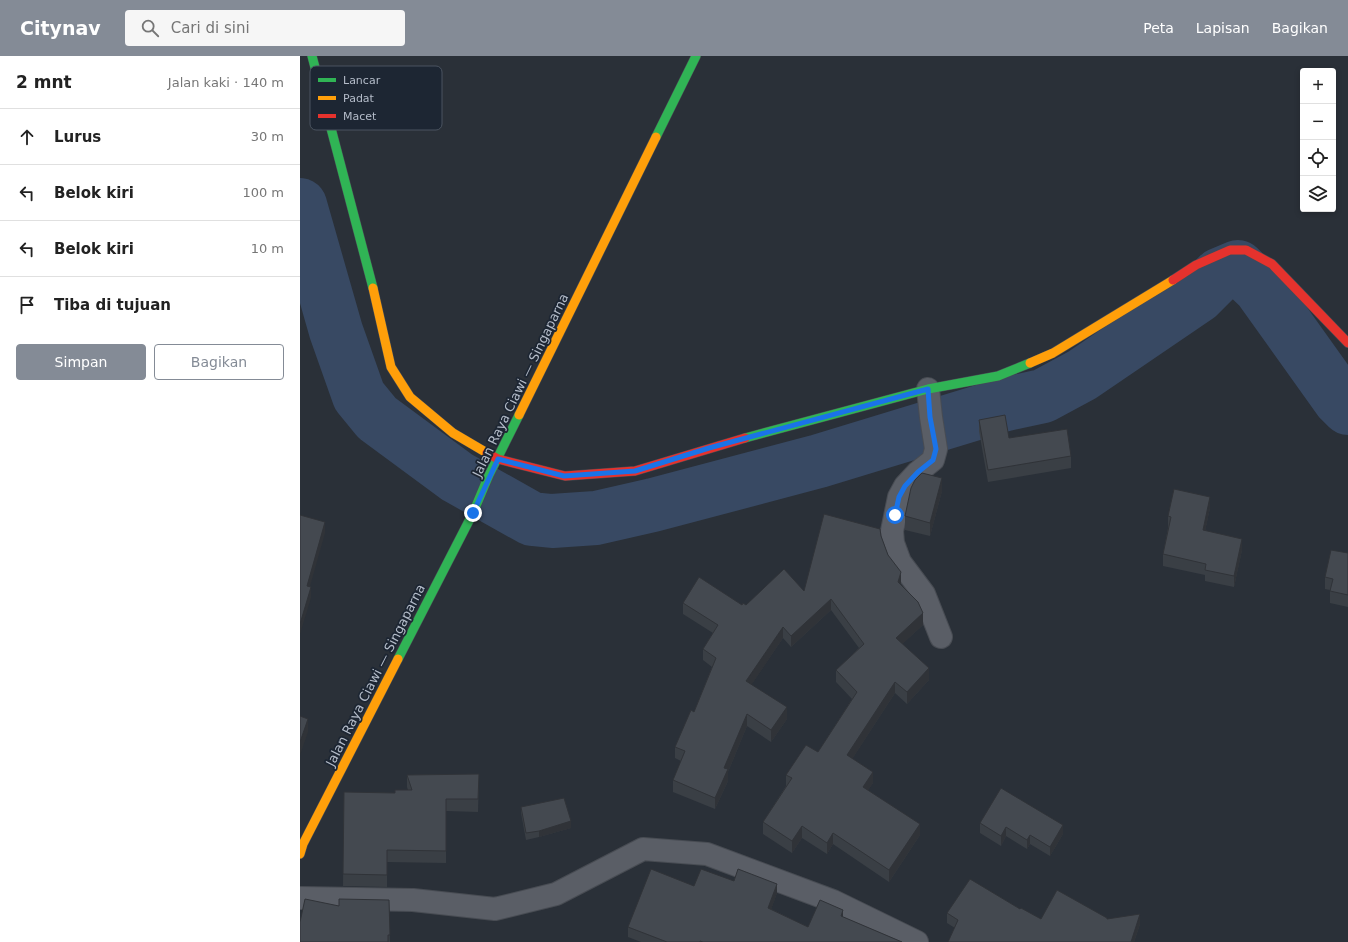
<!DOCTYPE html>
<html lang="id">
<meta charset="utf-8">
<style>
:root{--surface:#fff;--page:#f6f6f6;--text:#222;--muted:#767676;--line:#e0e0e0;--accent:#848b96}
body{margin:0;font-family:"DejaVu Sans",sans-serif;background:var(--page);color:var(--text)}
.controls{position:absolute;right:12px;top:12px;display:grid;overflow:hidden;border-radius:4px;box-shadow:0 2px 6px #0003}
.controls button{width:36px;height:36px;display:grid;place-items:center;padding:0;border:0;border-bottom:1px solid var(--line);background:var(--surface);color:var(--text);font:20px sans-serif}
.stop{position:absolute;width:12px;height:12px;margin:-9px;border:3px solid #1a73e8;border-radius:50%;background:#fff}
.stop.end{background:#1a73e8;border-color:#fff;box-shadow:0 1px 4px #0008}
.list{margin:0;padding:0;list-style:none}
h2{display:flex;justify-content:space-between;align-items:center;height:52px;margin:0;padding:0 16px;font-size:17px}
h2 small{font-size:13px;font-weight:400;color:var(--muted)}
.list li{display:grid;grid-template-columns:26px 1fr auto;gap:12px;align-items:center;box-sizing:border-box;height:56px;padding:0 16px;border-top:1px solid var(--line)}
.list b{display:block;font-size:15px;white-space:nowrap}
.list em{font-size:13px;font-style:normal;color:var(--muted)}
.actions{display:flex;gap:8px;padding:12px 16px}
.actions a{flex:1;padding:9px 0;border:1px solid var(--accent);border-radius:4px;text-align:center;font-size:14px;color:var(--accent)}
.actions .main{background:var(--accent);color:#fff}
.icon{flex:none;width:22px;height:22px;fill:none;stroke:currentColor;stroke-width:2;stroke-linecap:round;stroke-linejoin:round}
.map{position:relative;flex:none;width:1048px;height:886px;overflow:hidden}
header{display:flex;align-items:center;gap:24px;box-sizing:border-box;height:56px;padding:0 20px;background:var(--accent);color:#fff}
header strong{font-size:19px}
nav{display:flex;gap:22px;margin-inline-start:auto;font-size:14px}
.search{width:280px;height:36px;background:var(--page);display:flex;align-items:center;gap:10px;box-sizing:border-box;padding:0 14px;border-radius:4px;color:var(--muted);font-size:15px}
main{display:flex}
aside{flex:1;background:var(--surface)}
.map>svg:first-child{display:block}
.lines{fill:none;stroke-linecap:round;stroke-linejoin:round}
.river{stroke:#384963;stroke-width:54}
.street-casing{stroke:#484c53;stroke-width:24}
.fast-casing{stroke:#484c53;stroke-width:10}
.slow-casing{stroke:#484c53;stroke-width:10}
.jam-casing{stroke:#484c53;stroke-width:10}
.street{stroke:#5a5e66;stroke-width:22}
.fast{stroke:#30b455;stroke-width:9}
.slow{stroke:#ff9f0a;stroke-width:9}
.jam{stroke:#e5322d;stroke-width:9}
.wall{fill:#3a3f45}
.shaded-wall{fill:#303338}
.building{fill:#444950;stroke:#303338}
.route{stroke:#1a73e8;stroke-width:5}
.labels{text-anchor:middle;stroke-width:3.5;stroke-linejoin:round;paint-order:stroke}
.street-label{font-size:13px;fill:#b4bcc9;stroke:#1d2633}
.key{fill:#1d2633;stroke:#4a5360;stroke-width:1}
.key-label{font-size:11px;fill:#b4bcc9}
</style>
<header>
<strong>Citynav</strong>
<div class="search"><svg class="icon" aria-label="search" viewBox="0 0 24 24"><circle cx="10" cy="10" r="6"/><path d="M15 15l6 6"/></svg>Cari di sini</div>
<nav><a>Peta</a><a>Lapisan</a><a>Bagikan</a></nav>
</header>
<main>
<aside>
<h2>2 mnt<small>Jalan kaki · 140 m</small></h2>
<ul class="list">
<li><svg class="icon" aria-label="ahead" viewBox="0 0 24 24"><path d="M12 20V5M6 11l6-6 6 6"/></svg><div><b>Lurus</b></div><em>30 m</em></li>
<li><svg class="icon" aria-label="left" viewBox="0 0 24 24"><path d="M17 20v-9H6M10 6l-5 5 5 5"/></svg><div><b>Belok kiri</b></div><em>100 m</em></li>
<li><svg class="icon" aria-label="left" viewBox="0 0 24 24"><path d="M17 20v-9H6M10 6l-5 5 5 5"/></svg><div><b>Belok kiri</b></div><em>10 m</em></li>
<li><svg class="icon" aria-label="arrive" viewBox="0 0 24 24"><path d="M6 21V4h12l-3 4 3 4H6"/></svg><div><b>Tiba di tujuan</b></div></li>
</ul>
<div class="actions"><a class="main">Simpan</a><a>Bagikan</a></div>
</aside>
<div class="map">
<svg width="1048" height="886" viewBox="0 0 1048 886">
<rect width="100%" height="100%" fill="#2a3038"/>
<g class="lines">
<path class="river" d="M 0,149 L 36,275 L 59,340 L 77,362 L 157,421 L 232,463 L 252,465 L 296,462 L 353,449 L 519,405 L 706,348 L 743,340 L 782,319 L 898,240 L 919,219 L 938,211 L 960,232 L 1040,344 L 1048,352"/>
<defs>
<g id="street">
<path d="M 628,333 L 631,361 L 636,393 L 633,404 L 618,416 L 605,430 L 599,441 L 592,475 L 593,487 L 600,506 L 624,538 L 641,581"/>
<path d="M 0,842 L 113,844 L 195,853 L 256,838 L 343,793 L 407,798 L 533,845 L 617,886"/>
</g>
<g id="fast">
<path d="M 12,0 L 73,232"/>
<path d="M 356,81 L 396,0"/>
<path d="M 445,382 L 628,333 L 698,320 L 730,307"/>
<path d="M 98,603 L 173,457 L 189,419 L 219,359"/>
</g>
<g id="slow">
<path d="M 73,232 L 91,311 L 110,341 L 153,377 L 187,397"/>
<path d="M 730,307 L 753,297 L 873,224"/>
<path d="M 219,359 L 356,81"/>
<path d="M 0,798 L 3,788 L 98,603"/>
</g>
<g id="jam">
<path d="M 873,224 L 896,209 L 930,194 L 946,194 L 972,208 L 1048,287"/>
<path d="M 187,397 L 198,403 L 265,420 L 335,415 L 445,382"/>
</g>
</defs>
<use href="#street" class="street-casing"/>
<use href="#fast" class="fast-casing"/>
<use href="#slow" class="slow-casing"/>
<use href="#jam" class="jam-casing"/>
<use href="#street" class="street"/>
<use href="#fast" class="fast"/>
<use href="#slow" class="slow"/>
<use href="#jam" class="jam"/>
</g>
<g class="wall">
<path d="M 679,364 L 709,382 L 771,400 L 771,412 L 688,426 L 679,375 Z"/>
<path d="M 642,435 L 630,480 L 605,474 L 605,460 Z"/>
<path d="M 910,452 L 905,475 L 942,494 L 934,531 L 905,525 L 905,519 L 863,510 L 863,498 L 868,472 L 868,460 Z"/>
<path d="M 581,480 L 588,499 L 601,528 L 623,569 L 602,588 L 629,624 L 607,648 L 595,637 L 552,703 L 573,727 L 568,734 L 620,779 L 589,826 L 533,788 L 527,798 L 502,782 L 492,797 L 463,778 L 463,766 L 486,730 L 486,719 L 518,696 L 552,643 L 536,626 L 536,614 L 559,592 L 531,554 L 491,591 L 483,582 L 451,629 L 487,663 L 471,686 L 447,670 L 428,716 L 428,725 L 415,753 L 373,736 L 373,724 L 381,705 L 375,702 L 375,691 L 394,656 L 412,611 L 403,604 L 403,593 L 413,577 L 383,558 L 383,547 L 446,549 L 504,535 Z"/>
<path d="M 1048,497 L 1048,551 L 1030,547 L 1030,534 L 1025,533 L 1025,521 Z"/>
<path d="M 179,718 L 178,756 L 146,755 L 146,807 L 87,806 L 87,831 L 43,830 L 44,736 L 95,737 L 108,734 L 107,731 L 107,719 Z"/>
<path d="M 221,751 L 271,772 L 239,781 L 226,784 L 221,757 Z"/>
<path d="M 680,767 L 763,778 L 750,800 L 730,788 L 727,793 L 706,780 L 701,790 L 680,777 Z"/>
<path d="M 434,825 L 477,837 L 471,853 L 508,871 L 543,861 L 602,886 L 341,886 L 328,881 L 328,871 L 394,830 Z"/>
<path d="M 89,844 L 90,886 L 0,886 L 39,850 Z"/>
<path d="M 720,853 L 741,863 L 807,863 L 840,868 L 834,886 L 648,886 L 655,872 L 647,867 L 647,857 Z"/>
</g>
<g class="shaded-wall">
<path d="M 642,422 L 642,435 L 630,480 L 630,467 Z"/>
<path d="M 910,441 L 910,452 L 903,485 L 903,474 Z"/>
<path d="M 25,466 L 25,477 L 7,541 L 7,530 Z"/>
<path d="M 942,483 L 942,494 L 934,531 L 934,520 Z"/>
<path d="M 601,516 L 601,528 L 598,537 L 598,526 Z"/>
<path d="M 11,531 L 11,542 L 0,578 L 0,568 Z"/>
<path d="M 531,543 L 531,554 L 491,591 L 491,580 Z"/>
<path d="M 623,557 L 623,569 L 596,594 L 596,582 Z"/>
<path d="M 483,571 L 483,582 L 446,637 L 446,625 Z"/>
<path d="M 629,612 L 629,624 L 607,648 L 607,636 Z"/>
<path d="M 595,626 L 595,637 L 547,711 L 547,699 Z"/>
<path d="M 487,651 L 487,663 L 471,686 L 471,674 Z"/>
<path d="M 447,658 L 447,670 L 428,716 L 428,725 L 415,753 L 415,742 L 424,712 Z"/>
<path d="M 8,663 L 8,676 L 0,699 L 0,686 Z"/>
<path d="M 573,716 L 573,727 L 563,742 L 563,731 Z"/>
<path d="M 271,765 L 271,772 L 239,781 L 239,775 Z"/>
<path d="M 620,768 L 620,779 L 589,826 L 589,814 Z"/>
<path d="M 763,769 L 763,778 L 750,800 L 750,791 Z"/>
<path d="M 502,770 L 502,782 L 492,797 L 492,785 Z"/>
<path d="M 706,771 L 706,780 L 701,790 L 701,780 Z"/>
<path d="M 533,777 L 533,788 L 527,798 L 527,787 Z"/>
<path d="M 730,779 L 730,788 L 727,793 L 727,784 Z"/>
<path d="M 477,828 L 477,837 L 468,862 L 468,852 Z"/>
<path d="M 543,854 L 543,864 L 541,860 Z"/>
<path d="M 840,858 L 840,868 L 834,886 L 831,886 Z"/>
</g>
<g class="building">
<path d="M 705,359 L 709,382 L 767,373 L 771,400 L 688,414 L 679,364 Z"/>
<path d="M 622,417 L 642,422 L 630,467 L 605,460 L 611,432 L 615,424 Z"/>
<path d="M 874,433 L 910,441 L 903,474 L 942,483 L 934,520 L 905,514 L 906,508 L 863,498 L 871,461 L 868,460 Z"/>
<path d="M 524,458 L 580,473 L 581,480 L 588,499 L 601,516 L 598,526 L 618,546 L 623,557 L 596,582 L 629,612 L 607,636 L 595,626 L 547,699 L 573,716 L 563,731 L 620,768 L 589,814 L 533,777 L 527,787 L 502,770 L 492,785 L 463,766 L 492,722 L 486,719 L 506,689 L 518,696 L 557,636 L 536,614 L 564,588 L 531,543 L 491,580 L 483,571 L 446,625 L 487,651 L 471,674 L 447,658 L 424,712 L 428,713 L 415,742 L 373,724 L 385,695 L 375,691 L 391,654 L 394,656 L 416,602 L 403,593 L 418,569 L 383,547 L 399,521 L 442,549 L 443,547 L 446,549 L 484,513 L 504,535 Z"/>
<path d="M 0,459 L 25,466 L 7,530 L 11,531 L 0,568 Z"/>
<path d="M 1031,494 L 1048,497 L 1048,539 L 1030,535 L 1033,523 L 1025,521 Z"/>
<path d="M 0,660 L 8,663 L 0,686 Z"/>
<path d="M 179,718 L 178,743 L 146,743 L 146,795 L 87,794 L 87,819 L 43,818 L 44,736 L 95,737 L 95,734 L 112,734 L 107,719 Z"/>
<path d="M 701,732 L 763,769 L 750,791 L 730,779 L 727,784 L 706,771 L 701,780 L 680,767 Z"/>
<path d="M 264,742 L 271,765 L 239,775 L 226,777 L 221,751 Z"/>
<path d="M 351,813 L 394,830 L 401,813 L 434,825 L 438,813 L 477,828 L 468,852 L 508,871 L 520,844 L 543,854 L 541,860 L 602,886 L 403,886 L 400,885 L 400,886 L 367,886 L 328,871 Z"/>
<path d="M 670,823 L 720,853 L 721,852 L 741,863 L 757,834 L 807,862 L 807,863 L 840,858 L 831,886 L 648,886 L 658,864 L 647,857 Z"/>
<path d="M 5,843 L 39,850 L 39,843 L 89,844 L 90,879 L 88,879 L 88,886 L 0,886 L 0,866 Z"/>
</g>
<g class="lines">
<path class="route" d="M 173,457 L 198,403 L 264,420 L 335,415 L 409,392 L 628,333 L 630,361 L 636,393 L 633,404 L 618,416 L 605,430 L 599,441 L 595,459"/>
</g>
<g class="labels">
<g class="street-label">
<text transform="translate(220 329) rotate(-64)" y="5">Jalan Raya Ciawi — Singaparna</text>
<text transform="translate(75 619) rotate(-63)" y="5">Jalan Raya Ciawi — Singaparna</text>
</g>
</g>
<rect x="10" y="10" width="132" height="64" rx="6" class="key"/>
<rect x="18" y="22" width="18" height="4" fill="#30b455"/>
<rect x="18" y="40" width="18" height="4" fill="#ff9f0a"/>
<rect x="18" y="58" width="18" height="4" fill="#e5322d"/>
<g class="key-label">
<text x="43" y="28">Lancar</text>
<text x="43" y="46">Padat</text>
<text x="43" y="64">Macet</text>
</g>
</svg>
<div class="controls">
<button>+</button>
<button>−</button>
<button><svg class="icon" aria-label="locate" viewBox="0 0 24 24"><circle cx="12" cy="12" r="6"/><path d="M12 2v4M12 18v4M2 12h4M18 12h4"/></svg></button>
<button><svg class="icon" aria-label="layers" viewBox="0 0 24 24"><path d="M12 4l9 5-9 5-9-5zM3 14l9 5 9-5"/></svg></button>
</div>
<div class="stop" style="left:595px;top:459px"></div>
<div class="stop end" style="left:173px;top:457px"></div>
</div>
</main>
